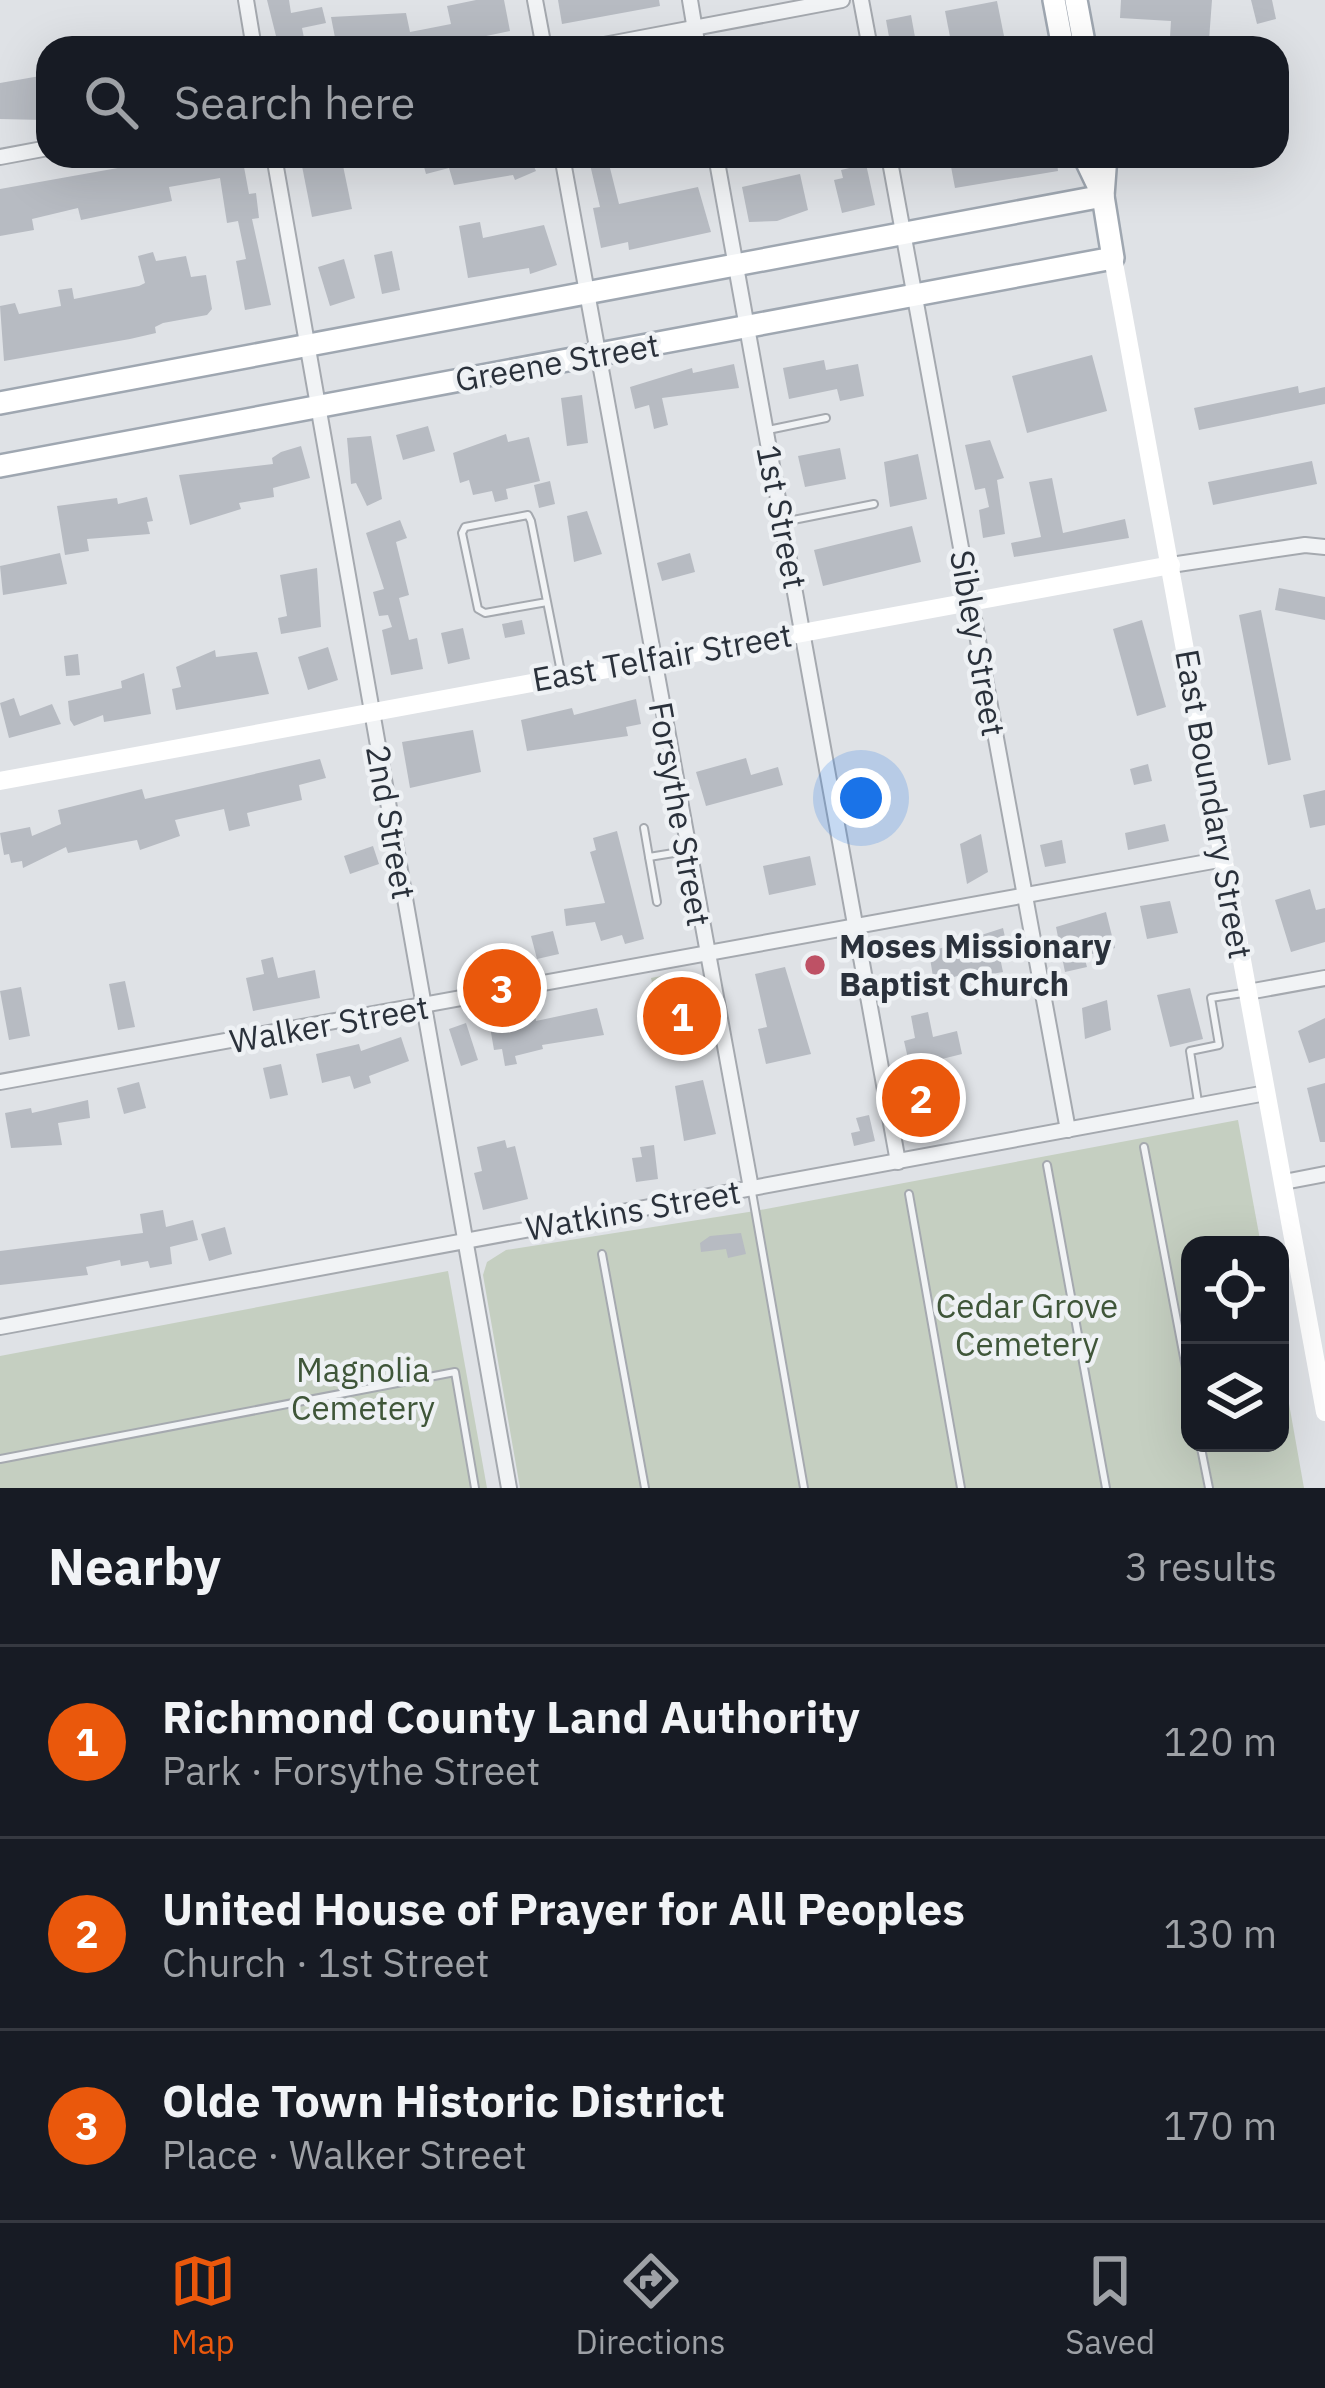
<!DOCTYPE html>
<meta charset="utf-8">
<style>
:root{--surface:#171b24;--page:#242831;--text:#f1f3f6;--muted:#9ea1a6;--line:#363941;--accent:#ea580c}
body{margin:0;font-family:"IBM Plex Sans",sans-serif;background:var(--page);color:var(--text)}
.controls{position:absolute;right:36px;bottom:36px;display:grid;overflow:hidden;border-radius:24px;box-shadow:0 12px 48px #0002}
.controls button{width:108px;height:108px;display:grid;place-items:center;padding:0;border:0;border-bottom:3px solid var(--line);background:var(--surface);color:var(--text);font:60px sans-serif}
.you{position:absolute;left:861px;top:798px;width:42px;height:42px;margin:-30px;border:9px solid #fff;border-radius:50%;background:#1a73e8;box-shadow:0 0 0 18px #1a73e833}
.badge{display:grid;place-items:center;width:78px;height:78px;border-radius:50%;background:var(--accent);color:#fff;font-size:39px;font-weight:700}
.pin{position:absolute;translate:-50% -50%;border:6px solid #fff;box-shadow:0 3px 12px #0006}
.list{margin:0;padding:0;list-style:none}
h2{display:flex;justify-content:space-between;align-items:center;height:156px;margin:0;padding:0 48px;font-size:51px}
h2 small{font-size:39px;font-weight:400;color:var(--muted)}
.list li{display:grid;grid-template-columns:78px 1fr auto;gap:36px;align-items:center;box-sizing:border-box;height:192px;padding:0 48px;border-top:3px solid var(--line)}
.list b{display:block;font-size:45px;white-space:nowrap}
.list p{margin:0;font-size:39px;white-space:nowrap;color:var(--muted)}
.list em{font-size:39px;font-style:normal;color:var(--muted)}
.icon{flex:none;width:66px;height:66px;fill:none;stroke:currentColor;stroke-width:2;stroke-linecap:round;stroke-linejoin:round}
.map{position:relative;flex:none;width:1325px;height:1488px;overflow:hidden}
.search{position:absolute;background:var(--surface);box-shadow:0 12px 48px #0002;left:36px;right:36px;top:36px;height:132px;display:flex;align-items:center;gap:30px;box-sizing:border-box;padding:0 42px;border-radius:36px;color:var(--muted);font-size:45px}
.sheet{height:732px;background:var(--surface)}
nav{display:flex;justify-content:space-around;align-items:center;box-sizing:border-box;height:168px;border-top:3px solid var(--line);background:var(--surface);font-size:33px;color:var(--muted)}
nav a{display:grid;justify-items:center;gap:6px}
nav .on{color:var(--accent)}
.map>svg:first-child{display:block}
.green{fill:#c5cfc1}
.building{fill:#b7bbc2}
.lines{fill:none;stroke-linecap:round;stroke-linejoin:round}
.lane-casing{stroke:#a5a9af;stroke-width:10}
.street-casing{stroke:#a5a9af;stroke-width:18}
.primary-casing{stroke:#9fa7b1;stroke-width:26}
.lane{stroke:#f1f3f5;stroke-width:6}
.street{stroke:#f1f3f5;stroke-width:14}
.secondary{stroke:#fff;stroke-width:18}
.primary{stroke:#fff;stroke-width:21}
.poi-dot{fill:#be5165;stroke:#eef1f4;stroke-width:4.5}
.labels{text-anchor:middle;stroke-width:9;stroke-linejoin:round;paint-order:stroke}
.street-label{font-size:33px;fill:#2a313b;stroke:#eef1f4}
.poi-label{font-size:33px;font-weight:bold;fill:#2a313b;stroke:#eef1f4;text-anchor:start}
.park-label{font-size:33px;fill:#3f5639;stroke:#eef1f4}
</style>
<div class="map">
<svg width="1325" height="1488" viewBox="0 0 1325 1488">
<rect width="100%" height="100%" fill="#dfe2e6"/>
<g class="green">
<path d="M 687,971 L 700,981 L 711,1044 L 666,1051 L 651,978 Z"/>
<path d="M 1238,1120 L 1261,1245 L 1190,1245 L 1190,1443 L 1280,1443 L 1280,1353 L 1304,1488 L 520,1488 L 483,1275 L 487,1262 L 506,1250 L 755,1211 Z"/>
<path d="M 448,1271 L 487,1488 L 0,1488 L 0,1356 Z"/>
</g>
<g class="building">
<path d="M 267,0 L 289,0 L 291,13 L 322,7 L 326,23 L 302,28 L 306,48 L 279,48 Z"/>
<path d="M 476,0 L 504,0 L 510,31 L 429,48 L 337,48 L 331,17 L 406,13 L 410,32 L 451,24 L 447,6 Z"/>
<path d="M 558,0 L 659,0 L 660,6 L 562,24 Z"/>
<path d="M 1121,0 L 1212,0 L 1209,40 L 1170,37 L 1171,21 L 1120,18 Z"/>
<path d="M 1251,0 L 1272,0 L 1276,19 L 1257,24 Z"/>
<path d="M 997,1 L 1006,46 L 951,42 L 945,11 Z"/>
<path d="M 911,15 L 917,48 L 891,48 L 886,20 Z"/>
<path d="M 40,76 L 44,120 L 0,119 L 0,83 Z"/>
<path d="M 185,156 L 242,156 L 249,194 L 256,193 L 259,218 L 252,219 L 271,305 L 245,310 L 236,261 L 246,259 L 238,221 L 227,223 L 220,178 L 169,187 L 172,201 L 81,220 L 78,208 L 32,219 L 34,230 L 0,236 L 0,189 Z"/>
<path d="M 323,156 L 341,156 L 352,209 L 312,217 L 301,161 Z"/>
<path d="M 421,156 L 497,156 L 499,162 L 529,156 L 536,171 L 515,180 L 513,175 L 454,185 L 449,168 L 426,174 Z"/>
<path d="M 588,156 L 607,156 L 619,204 L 698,187 L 711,232 L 629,250 L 628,242 L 601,248 L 593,208 L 600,207 Z"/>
<path d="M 949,156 L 1056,156 L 1058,171 L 955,188 Z"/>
<path d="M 866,164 L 875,205 L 842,213 L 834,180 L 843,178 L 841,170 Z"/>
<path d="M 800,174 L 808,210 L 777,221 L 749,222 L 742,187 Z"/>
<path d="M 480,222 L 483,238 L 544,225 L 557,265 L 530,274 L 529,268 L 468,278 L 459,226 Z"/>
<path d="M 392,251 L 400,290 L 382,294 L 374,255 Z"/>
<path d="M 153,252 L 156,261 L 186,256 L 191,277 L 206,275 L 212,309 L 207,315 L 163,323 L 155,327 L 156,333 L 130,339 L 4,361 L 0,306 L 15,303 L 19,314 L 61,306 L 58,290 L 72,288 L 74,299 L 139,286 L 145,283 L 138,256 Z"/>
<path d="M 344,259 L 355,298 L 330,306 L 318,267 Z"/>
<path d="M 1092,355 L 1107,411 L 1027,433 L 1012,376 Z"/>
<path d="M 824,360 L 826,370 L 858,364 L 864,396 L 840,401 L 837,389 L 789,399 L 783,368 Z"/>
<path d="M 734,364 L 739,388 L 662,398 L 668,425 L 654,429 L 649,405 L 635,409 L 630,387 L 692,368 L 693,373 Z"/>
<path d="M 1298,386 L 1299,393 L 1325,387 L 1325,404 L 1199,430 L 1194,408 Z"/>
<path d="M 582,395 L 588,443 L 567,446 L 561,398 Z"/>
<path d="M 428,426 L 435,451 L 403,460 L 396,435 Z"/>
<path d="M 506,434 L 508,442 L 529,437 L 540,481 L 506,489 L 508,499 L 495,502 L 492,491 L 473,495 L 469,480 L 460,483 L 453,453 Z"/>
<path d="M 371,436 L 382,499 L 367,506 L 356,483 L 351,484 L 347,438 Z"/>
<path d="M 990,440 L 1004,478 L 997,480 L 1005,534 L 983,538 L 979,510 L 989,507 L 985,488 L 975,490 L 965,445 Z"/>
<path d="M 301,446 L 310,478 L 273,488 L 274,497 L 239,503 L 241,509 L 190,525 L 179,475 L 273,464 L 272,458 L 281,452 Z"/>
<path d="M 840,448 L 846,479 L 805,487 L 798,456 Z"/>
<path d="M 918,454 L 927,499 L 890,507 L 884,462 Z"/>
<path d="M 1312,461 L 1317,484 L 1213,505 L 1208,482 Z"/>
<path d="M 1052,478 L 1063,533 L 1125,519 L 1129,538 L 1014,557 L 1011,543 L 1041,537 L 1029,482 Z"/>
<path d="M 550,481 L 555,504 L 539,508 L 534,485 Z"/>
<path d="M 147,497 L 153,521 L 147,522 L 150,534 L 87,539 L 89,551 L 65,555 L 57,506 L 117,498 L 118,504 Z"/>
<path d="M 587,511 L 602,554 L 574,562 L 567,516 Z"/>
<path d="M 400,520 L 407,538 L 396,542 L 409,595 L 399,598 L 409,640 L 417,638 L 423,669 L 391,675 L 382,630 L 392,627 L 388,615 L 379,616 L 373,592 L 384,589 L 366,533 Z"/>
<path d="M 912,526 L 921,562 L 823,586 L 814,550 Z"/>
<path d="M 60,553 L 67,584 L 3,595 L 0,566 Z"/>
<path d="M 690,553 L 695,572 L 662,581 L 657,563 Z"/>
<path d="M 317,568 L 321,627 L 281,634 L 278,618 L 287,616 L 280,575 Z"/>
<path d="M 1279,588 L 1325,597 L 1325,620 L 1275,610 Z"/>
<path d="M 1261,610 L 1291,760 L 1268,765 L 1239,615 Z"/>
<path d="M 522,620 L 525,634 L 505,638 L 502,624 Z"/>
<path d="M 1142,620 L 1166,707 L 1137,716 L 1113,629 Z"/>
<path d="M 463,628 L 470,659 L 448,664 L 441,633 Z"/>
<path d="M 328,647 L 338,680 L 308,690 L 298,657 Z"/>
<path d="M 215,650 L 216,657 L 257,652 L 269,694 L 176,710 L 172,689 L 181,687 L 176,667 Z"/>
<path d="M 78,654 L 80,675 L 66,676 L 64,656 Z"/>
<path d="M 144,673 L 151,714 L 104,722 L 103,715 L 74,726 L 70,720 L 68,701 L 122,688 L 121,681 Z"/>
<path d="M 14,698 L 20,716 L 52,704 L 61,724 L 9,738 L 0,703 Z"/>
<path d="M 636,699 L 641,724 L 626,727 L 628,736 L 527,751 L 521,720 L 572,708 L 574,715 Z"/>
<path d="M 473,730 L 481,772 L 410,788 L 402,742 Z"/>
<path d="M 746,758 L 751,775 L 778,767 L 783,785 L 706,806 L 696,772 Z"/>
<path d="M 320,759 L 326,778 L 299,785 L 302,800 L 247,813 L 250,826 L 229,831 L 224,809 L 175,820 L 180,836 L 140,850 L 137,840 L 68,853 L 66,847 L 23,868 L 22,861 L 11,863 L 9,854 L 4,855 L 0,833 L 30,827 L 32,836 L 61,824 L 58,810 L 142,789 L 145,799 Z"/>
<path d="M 1148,764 L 1152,781 L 1134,785 L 1130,769 Z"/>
<path d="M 1325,790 L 1325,825 L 1310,828 L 1303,795 Z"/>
<path d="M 1165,824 L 1169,841 L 1128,850 L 1125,833 Z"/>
<path d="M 617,831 L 644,939 L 625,944 L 622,935 L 601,941 L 595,922 L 566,926 L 564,909 L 605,903 L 590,852 L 596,850 L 593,838 Z"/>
<path d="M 981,834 L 988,872 L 967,884 L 960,844 Z"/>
<path d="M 1062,840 L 1066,863 L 1045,867 L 1040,845 Z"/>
<path d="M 373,846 L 379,864 L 350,874 L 344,856 Z"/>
<path d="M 810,856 L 816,885 L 769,895 L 763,866 Z"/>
<path d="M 1310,889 L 1316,910 L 1325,908 L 1325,942 L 1291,952 L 1275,900 Z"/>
<path d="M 1170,901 L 1178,933 L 1147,939 L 1140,906 Z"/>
<path d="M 1106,912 L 1115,948 L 1084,956 L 1087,967 L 1065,972 L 1056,927 Z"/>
<path d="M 1003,928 L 1007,946 L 998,948 L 1003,972 L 986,975 L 984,968 L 934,983 L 929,952 Z"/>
<path d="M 553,931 L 559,954 L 537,959 L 531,936 Z"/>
<path d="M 273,957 L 278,978 L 315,970 L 320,998 L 253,1011 L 246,978 L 264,974 L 261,960 Z"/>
<path d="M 785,967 L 811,1054 L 766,1064 L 758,1029 L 767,1027 L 755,974 Z"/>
<path d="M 125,981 L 135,1027 L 118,1030 L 109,984 Z"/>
<path d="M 21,987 L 30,1036 L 9,1040 L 0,991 Z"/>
<path d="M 1190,988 L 1203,1039 L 1170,1047 L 1157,995 Z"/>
<path d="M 1107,1000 L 1111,1030 L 1085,1039 L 1082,1008 Z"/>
<path d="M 597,1008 L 604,1035 L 542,1045 L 543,1049 L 515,1056 L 517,1064 L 505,1066 L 502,1049 L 494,1050 L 489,1021 L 535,1015 L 536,1021 Z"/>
<path d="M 928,1012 L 933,1037 L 957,1031 L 962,1054 L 930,1062 L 932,1072 L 912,1076 L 904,1041 L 915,1038 L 911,1016 Z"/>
<path d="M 1325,1018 L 1325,1058 L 1309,1063 L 1298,1031 Z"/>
<path d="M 466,1023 L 478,1060 L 461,1066 L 449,1029 Z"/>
<path d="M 401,1037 L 409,1061 L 369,1076 L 371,1083 L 354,1089 L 350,1076 L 322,1083 L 316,1054 L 359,1044 L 361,1051 Z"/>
<path d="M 281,1064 L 288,1095 L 270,1099 L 263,1068 Z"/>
<path d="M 703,1080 L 716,1134 L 684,1141 L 675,1086 Z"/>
<path d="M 139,1082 L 146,1108 L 124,1114 L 117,1088 Z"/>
<path d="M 1325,1083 L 1325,1142 L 1320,1142 L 1307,1088 Z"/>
<path d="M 88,1100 L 90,1118 L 58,1123 L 62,1145 L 11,1148 L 5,1113 L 31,1108 L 32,1113 Z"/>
<path d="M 869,1115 L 875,1141 L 854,1146 L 851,1133 L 860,1131 L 856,1118 Z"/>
<path d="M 505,1140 L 507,1148 L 515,1146 L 528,1199 L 483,1210 L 474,1173 L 482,1171 L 477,1147 Z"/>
<path d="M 654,1145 L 658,1179 L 636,1182 L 632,1158 L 642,1157 L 640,1147 Z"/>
<path d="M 163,1210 L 166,1227 L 193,1220 L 198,1240 L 170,1247 L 172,1264 L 150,1268 L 148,1261 L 121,1266 L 120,1260 L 86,1267 L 88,1275 L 0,1285 L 0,1251 L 143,1233 L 140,1214 Z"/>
<path d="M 225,1227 L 232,1254 L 209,1261 L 201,1234 Z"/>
<path d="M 741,1233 L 746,1254 L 728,1258 L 726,1249 L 701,1252 L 700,1243 L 710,1236 Z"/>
</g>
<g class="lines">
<defs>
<g id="lane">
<path d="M 768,430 L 826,418"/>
<path d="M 783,522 L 874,504"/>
<path d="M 547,602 L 485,613 L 478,609 L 462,533 L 465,527 L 528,515 L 531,521 L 561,672"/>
<path d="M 644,828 L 649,857 L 686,851"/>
<path d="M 649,857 L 657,902"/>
<path d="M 1198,1102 L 1190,1051 L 1219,1045 L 1211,998 L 1243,993"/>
<path d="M 1144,1147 L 1190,1389"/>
<path d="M 1047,1165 L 1106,1488"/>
<path d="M 752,1192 L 804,1488"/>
<path d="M 909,1194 L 961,1488"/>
<path d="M 602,1254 L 645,1488"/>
<path d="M 1200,1443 L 1209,1488"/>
<path d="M 0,1459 L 455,1372 L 475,1488"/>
</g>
<g id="street">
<path d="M 246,0 L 254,48"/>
<path d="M 535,0 L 544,48"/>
<path d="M 690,0 L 698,48"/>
<path d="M 861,0 L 870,48"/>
<path d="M 588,48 L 842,0"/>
<path d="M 274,156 L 509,1488"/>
<path d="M 562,156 L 751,1188"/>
<path d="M 716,156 L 898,1162"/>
<path d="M 889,156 L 1068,1130"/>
<path d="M 0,157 L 48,148"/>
<path d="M 1171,565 L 1305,545 L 1325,547"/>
<path d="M 1248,992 L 1325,978"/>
<path d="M 0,1082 L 1224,859"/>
<path d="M 1284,1182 L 1325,1174"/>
<path d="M 0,1327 L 1266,1093"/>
</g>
<g id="primary">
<path d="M 1054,0 L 1063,48"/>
<path d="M 1076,0 L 1085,48"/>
<path d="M 1084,156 L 1103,196"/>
<path d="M 0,403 L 1103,196"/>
<path d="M 0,466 L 1113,258 L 1103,196 L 1106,156"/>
</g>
</defs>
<use href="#lane" class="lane-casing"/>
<use href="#street" class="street-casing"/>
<use href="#primary" class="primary-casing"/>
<use href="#lane" class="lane"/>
<use href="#street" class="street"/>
<g class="secondary">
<path d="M 1113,258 L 1325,1412"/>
<path d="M 0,781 L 1171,565"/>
</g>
<use href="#primary" class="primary"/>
</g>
<circle class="poi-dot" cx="815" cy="965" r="12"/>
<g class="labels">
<g class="street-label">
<text transform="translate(557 362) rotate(-10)" y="12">Greene Street</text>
<text transform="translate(782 517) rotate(79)" y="12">1st Street</text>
<text transform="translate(978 643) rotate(80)" y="12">Sibley Street</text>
<text transform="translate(662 657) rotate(-10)" y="12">East Telfair Street</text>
<text transform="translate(1214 804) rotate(80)" y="12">East Boundary Street</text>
<text transform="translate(680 814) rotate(80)" y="12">Forsythe Street</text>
<text transform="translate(391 822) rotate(80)" y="12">2nd Street</text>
<text transform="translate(329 1024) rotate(-10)" y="12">Walker Street</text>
<text transform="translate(633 1210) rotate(-10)" y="12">Watkins Street</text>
</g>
<g class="poi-label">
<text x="839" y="958">Moses Missionary<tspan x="839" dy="38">Baptist Church</tspan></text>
</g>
<g class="park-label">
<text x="1027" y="1318">Cedar Grove<tspan x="1027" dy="38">Cemetery</tspan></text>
<text x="363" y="1382">Magnolia<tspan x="363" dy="38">Cemetery</tspan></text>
</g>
</g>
</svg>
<div class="controls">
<button><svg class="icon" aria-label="locate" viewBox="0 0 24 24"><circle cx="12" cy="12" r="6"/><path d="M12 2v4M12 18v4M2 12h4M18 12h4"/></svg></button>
<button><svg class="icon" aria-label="layers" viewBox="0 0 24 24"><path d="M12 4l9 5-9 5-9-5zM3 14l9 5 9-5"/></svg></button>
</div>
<div class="you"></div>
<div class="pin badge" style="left:682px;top:1016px">1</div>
<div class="pin badge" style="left:921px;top:1098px">2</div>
<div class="pin badge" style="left:502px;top:988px">3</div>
<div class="search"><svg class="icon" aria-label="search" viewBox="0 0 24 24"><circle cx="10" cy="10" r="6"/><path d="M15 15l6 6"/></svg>Search here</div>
</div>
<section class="sheet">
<h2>Nearby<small>3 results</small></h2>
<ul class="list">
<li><span class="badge">1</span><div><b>Richmond County Land Authority</b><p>Park · Forsythe Street</p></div><em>120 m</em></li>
<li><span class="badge">2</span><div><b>United House of Prayer for All Peoples</b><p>Church · 1st Street</p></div><em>130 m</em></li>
<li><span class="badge">3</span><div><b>Olde Town Historic District</b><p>Place · Walker Street</p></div><em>170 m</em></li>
</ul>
</section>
<nav>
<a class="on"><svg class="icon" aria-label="map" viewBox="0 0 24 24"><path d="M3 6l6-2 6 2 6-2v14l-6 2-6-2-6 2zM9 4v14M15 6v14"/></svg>Map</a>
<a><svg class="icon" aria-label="directions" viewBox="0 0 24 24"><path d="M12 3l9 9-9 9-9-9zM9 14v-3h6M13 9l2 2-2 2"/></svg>Directions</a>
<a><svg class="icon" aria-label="saved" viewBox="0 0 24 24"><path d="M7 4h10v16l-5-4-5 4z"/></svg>Saved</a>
</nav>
